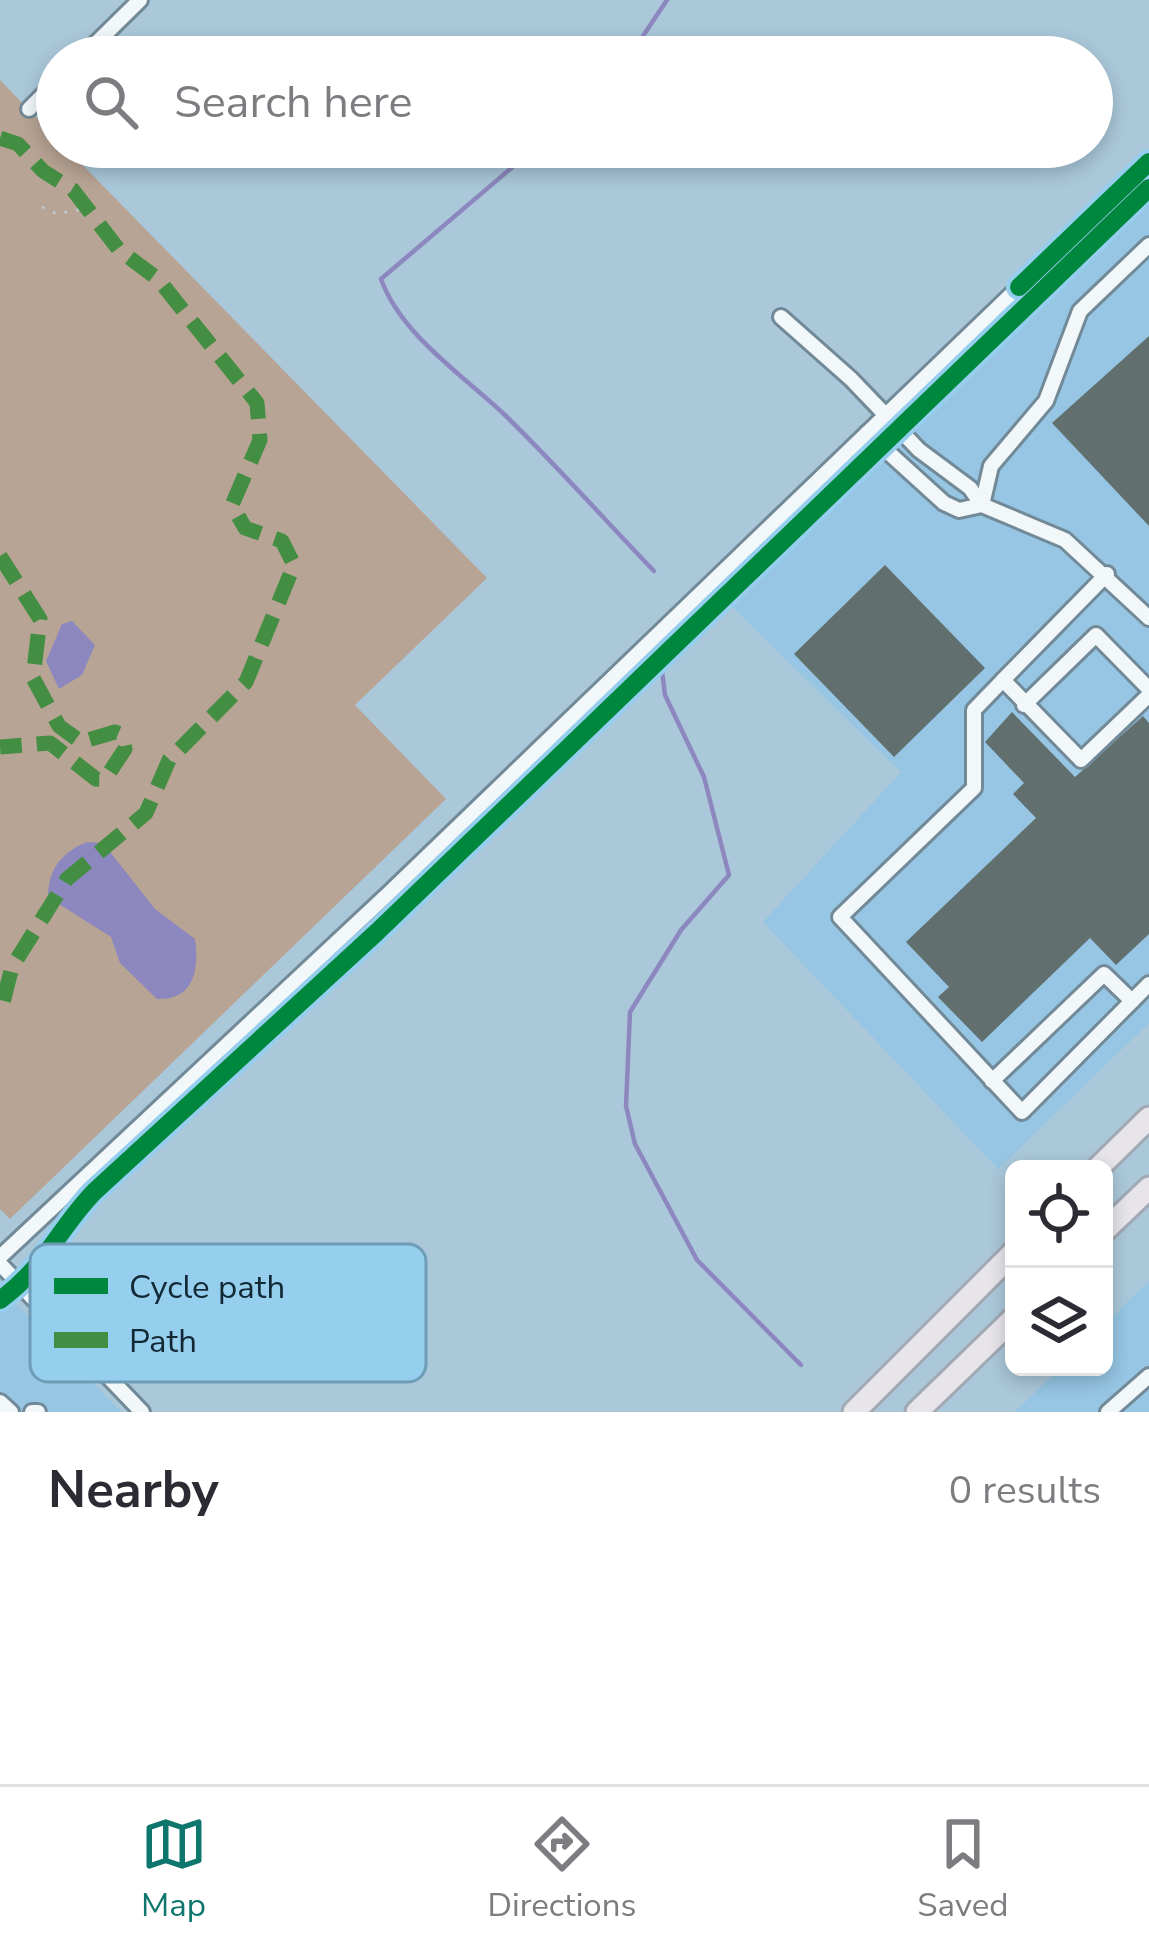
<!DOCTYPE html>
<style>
:root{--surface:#fff;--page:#f7f7f7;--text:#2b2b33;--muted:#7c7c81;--line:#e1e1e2;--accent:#0f766e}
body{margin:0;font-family:"Nunito Sans",sans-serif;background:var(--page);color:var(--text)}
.controls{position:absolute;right:36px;bottom:36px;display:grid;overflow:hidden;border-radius:18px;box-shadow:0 6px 18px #0003}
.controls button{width:108px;height:108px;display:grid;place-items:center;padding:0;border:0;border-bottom:3px solid var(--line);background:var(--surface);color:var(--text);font:60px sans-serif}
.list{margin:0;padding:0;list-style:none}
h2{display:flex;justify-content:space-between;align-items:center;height:156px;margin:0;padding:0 48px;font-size:51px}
h2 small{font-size:39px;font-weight:400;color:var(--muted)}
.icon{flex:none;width:66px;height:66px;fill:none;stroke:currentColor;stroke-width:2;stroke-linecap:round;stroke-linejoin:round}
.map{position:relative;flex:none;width:1149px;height:1412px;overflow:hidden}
.search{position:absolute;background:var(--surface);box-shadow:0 6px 18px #0003;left:36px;right:36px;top:36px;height:132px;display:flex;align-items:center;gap:30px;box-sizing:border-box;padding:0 42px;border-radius:66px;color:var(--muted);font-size:45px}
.sheet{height:372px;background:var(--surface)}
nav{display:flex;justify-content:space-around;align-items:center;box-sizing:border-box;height:168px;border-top:3px solid var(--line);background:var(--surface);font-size:33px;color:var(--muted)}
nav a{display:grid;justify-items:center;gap:6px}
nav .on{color:var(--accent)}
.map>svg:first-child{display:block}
.built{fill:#96c6e3}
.green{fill:#b8a494}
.water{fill:#8c88bf}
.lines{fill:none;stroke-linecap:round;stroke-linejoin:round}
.stream{stroke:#8c88bf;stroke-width:4.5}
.building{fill:#616f6f}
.minor-casing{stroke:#728a97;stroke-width:20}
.highway-casing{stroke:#a1a9b4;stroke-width:27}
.path{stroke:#bec6cc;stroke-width:3;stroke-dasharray:3 9;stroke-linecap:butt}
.minor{stroke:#f2f7f9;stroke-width:14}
.highway{stroke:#e7e5ea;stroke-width:21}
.quiet{stroke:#438e42;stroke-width:15;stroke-dasharray:30 15;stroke-linecap:butt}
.cycleway-casing{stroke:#96ceee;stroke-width:26}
.cycleway{stroke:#00873e;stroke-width:18}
.key{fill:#96ceee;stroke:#6e9cb6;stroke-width:3}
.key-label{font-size:33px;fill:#122835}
</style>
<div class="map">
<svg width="1149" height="1412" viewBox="0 0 1149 1412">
<rect width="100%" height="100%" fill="#aac8da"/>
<g class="built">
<path d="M 1149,178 L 1149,1023 L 998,1169 L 763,922 L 901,772 L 717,592 Z"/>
<path d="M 1149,1281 L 1149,1412 L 1015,1412 L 1061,1367 L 1104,1367 L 1104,1325 Z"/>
<path d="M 0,1287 L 121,1412 L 0,1412 Z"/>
</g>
<path class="green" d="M 0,80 L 57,139 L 57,147 L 65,147 L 487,578 L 355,705 L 446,799 L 10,1219 L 0,1209 Z"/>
<g class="water">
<path d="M 72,621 L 95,645 L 82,675 L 59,689 L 46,661 L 62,624 Z"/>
<path d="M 87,842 L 103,843 L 155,909 L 195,939 C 199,969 195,1000 157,999 L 120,963 L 111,937 L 48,897 C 48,869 62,852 87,842 Z"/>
</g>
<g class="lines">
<g class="stream">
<path d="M 629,57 L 667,0"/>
<path d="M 536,147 L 381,279 C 401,335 464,376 506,416 C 557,466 605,520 654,571"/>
<path d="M 662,671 L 665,695 L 704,777 L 729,875 L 681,930 L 630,1012 L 626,1106 L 635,1144 L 697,1260 L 801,1365"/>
</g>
</g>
<g class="building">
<path d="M 1149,336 L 1149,526 L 1052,423 Z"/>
<path d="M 885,565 L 985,668 L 894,757 L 794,654 Z"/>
<path d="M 1012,712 L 1075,777 L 1143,716 L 1149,723 L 1149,934 L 1116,965 L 1090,938 L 982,1042 L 938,997 L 949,987 L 906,942 L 1036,818 L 1013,794 L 1024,783 L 985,742 Z"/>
</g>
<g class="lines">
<defs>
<g id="minor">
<path d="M 82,57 L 140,0"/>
<path d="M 29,109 L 57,81"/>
<path d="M 781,317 L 851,379 L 919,450 L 970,488 L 982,505 L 1065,540 L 1149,618"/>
<path d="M 867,433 L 944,503 L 959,510 L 982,505"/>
<path d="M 982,505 L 991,466 L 1046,401 L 1080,311 L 1149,245"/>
<path d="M 1107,574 L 1003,680 L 1081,760 L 1149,695"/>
<path d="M 1003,680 L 974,710 L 974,788 L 840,917 L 1022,1112 L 1149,984"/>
<path d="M 1024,705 L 1096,635 L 1149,689"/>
<path d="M 992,1081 L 1104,974 L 1132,1001"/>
<path d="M 0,1257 L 389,893 L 1149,162"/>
<path d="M 0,1264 L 142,1412"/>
<path d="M 0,1402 L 11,1412"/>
<path d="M 32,1412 L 38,1412"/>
<path d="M 1108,1412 L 1149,1376"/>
</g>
<g id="highway">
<path d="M 1097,1169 L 1149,1118"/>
<path d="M 1104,1231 L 1149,1188"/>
<path d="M 854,1412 L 1014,1252"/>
<path d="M 917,1412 L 1014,1318"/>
</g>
</defs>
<use href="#minor" class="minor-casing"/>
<use href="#highway" class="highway-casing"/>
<path class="path" d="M 42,207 L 57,214 L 88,208"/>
<use href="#minor" class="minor"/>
<use href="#highway" class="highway"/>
<g class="quiet">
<path d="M 0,138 L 18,144 L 43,171 L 73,190 L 119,250 L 158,279 L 257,403 L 260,440 L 232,505 L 245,528 L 282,541 L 294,565 L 246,682 L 169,760 L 146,813 L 67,879 L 12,967 L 0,1014"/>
<path d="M 0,556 L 40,619 L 33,678 L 59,726 L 81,742 L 115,732 L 122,735 L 125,749 L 105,779 L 96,779 L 50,743 L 0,747"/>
</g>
<defs>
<g id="cycleway">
<path d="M 1019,287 L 1149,162"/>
<path d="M 0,1300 C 47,1265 56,1232 94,1192 L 377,932 L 1149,188"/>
</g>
</defs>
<use href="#cycleway" class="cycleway-casing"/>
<use href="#cycleway" class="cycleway"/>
</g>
<rect x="30" y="1244" width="396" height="138" rx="18" class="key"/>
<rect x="54" y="1278" width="54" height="16" fill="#00873e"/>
<rect x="54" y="1332" width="54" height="16" fill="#438e42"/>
<g class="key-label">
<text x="129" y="1298">Cycle path</text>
<text x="129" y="1352">Path</text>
</g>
</svg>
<div class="controls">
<button><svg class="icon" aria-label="locate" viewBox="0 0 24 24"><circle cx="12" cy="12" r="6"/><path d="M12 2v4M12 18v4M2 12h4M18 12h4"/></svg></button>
<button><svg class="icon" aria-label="layers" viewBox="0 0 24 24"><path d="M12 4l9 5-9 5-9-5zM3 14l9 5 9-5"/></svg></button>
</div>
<div class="search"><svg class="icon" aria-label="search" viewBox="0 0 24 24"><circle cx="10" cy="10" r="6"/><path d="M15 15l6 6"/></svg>Search here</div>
</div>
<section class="sheet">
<h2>Nearby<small>0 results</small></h2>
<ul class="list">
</ul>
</section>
<nav>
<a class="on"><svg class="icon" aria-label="map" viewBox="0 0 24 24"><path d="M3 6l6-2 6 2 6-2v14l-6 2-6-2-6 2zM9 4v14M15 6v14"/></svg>Map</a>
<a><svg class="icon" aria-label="directions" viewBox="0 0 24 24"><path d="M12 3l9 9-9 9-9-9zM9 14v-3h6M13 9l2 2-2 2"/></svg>Directions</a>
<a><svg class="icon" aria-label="saved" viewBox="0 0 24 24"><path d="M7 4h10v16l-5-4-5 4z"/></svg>Saved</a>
</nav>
